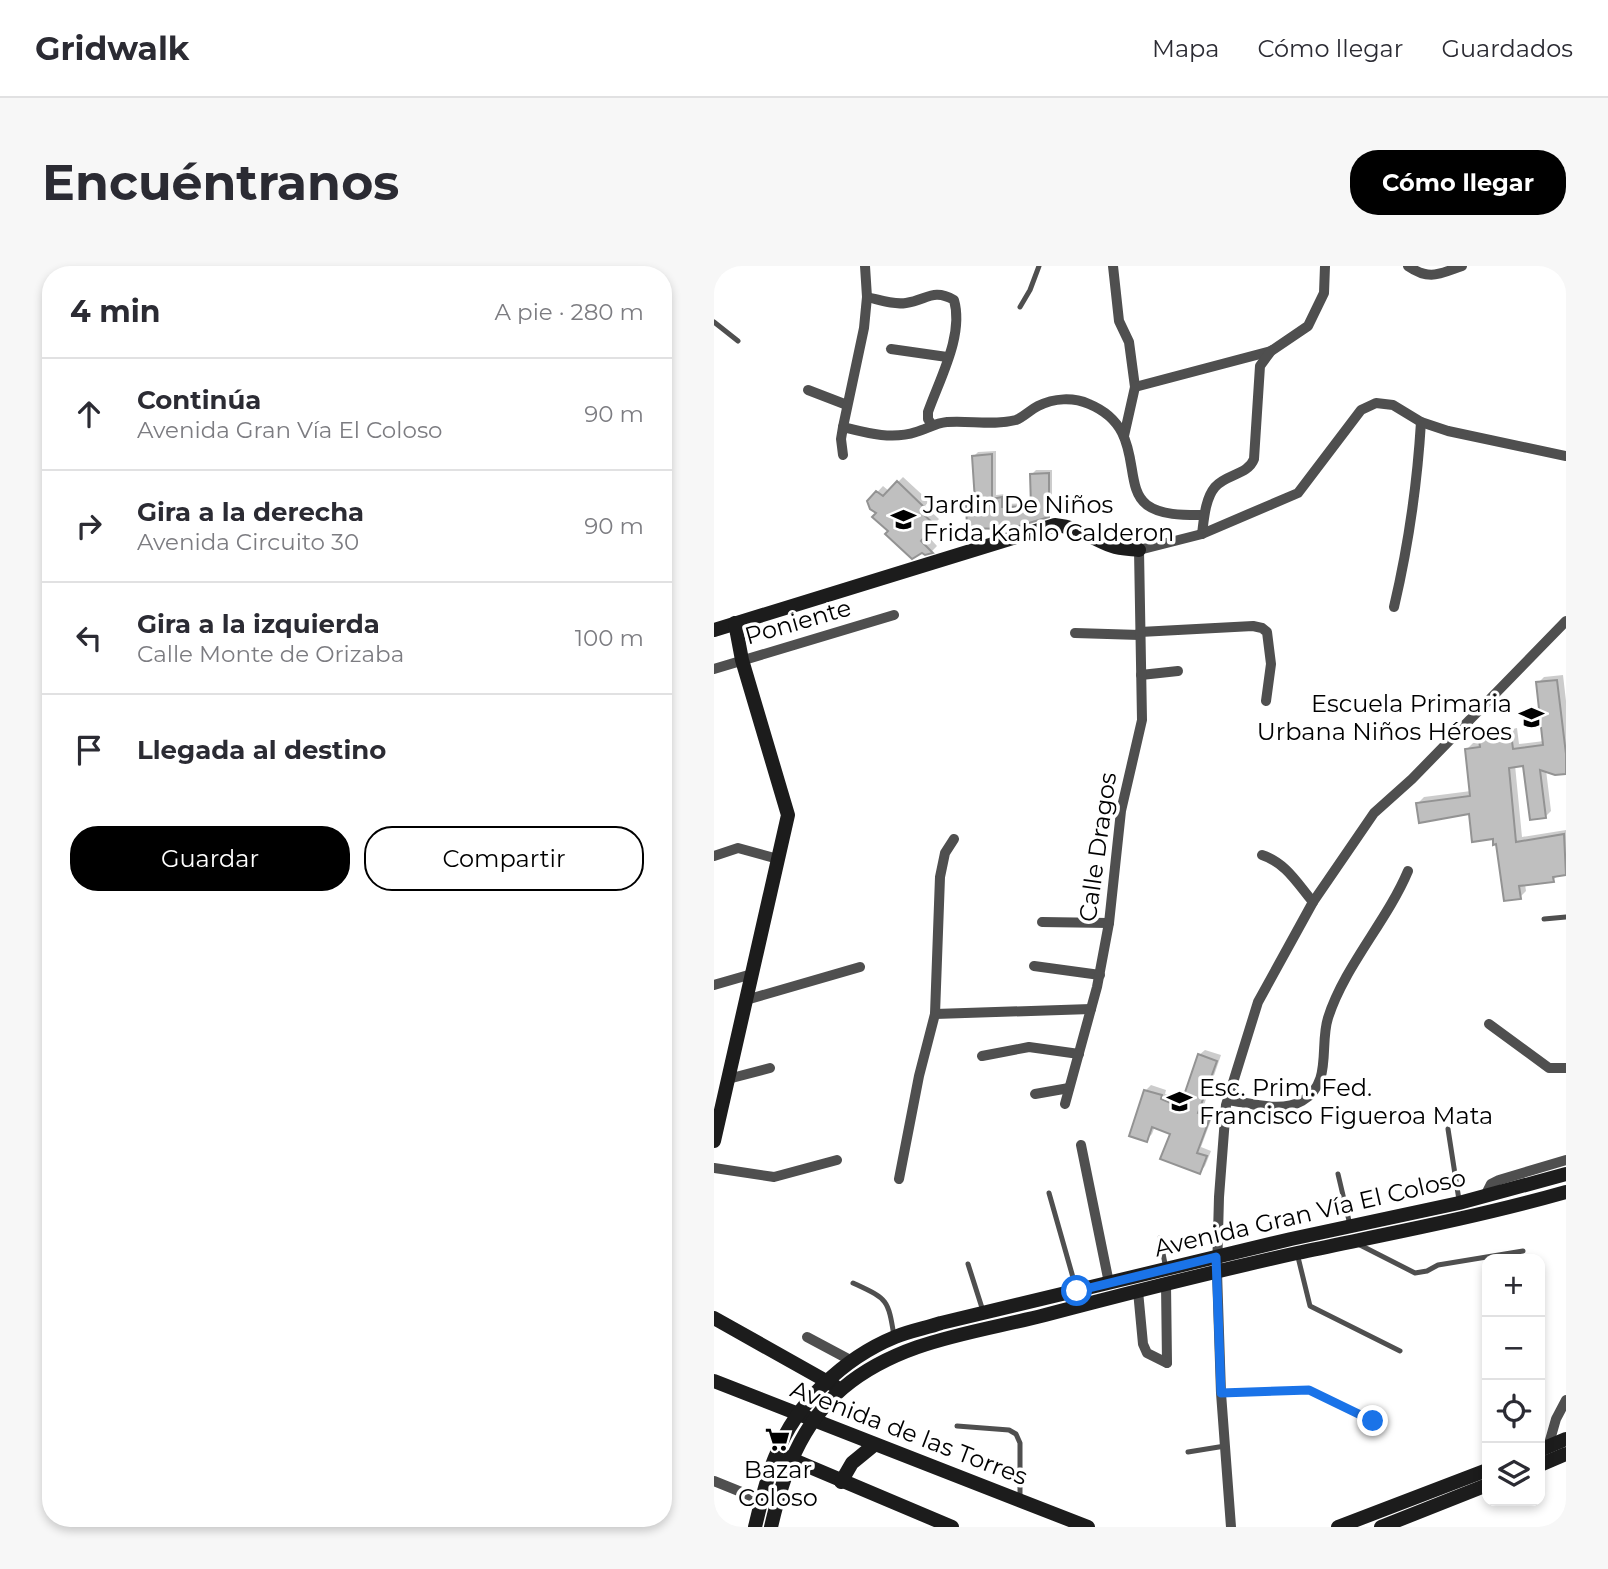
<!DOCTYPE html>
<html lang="es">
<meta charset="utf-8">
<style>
:root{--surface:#fff;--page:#f7f7f7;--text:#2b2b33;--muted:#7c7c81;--line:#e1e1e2;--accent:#000}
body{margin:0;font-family:Montserrat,sans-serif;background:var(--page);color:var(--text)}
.controls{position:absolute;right:21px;bottom:21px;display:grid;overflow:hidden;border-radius:14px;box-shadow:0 4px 10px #0003}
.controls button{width:63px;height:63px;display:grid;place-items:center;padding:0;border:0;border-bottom:2px solid var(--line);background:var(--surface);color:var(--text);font:35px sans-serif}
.stop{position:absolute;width:21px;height:21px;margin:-16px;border:5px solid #1a73e8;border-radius:50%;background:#fff}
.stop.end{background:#1a73e8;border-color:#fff;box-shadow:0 2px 7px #0008}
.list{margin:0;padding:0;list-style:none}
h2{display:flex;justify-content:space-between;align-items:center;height:91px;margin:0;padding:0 28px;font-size:30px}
h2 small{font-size:23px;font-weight:400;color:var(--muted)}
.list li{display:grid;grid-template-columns:46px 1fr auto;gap:21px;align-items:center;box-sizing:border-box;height:112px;padding:0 28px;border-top:2px solid var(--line)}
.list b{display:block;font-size:26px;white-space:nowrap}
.list p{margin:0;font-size:23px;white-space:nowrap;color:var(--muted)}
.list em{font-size:23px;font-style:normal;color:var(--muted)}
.actions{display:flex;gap:14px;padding:21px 28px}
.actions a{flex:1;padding:16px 0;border:2px solid var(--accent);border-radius:28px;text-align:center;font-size:24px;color:var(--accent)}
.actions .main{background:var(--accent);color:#fff}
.icon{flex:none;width:38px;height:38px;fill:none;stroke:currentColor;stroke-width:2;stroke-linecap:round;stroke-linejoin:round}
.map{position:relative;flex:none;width:852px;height:1261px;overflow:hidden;border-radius:28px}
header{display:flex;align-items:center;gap:42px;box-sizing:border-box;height:98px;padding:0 35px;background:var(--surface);border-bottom:2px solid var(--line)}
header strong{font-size:33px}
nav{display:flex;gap:38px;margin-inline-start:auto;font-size:24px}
.intro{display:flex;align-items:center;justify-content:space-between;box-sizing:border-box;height:168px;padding:0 42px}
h1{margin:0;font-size:49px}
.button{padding:18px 32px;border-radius:28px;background:var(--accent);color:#fff;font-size:24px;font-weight:700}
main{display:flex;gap:42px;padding:0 42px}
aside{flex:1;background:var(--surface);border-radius:28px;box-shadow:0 4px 10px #0003}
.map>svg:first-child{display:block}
.shadow{fill:#0003}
.building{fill:#bfbfbf;stroke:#939393;stroke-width:2}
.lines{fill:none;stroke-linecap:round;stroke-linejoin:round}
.lane{stroke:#4f4f4f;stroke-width:5}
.street{stroke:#4f4f4f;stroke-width:10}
.secondary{stroke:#1c1c1c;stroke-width:14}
.route{stroke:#1a73e8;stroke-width:9}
.labels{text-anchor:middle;stroke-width:7;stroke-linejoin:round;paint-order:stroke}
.poi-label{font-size:24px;fill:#000;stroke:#fff;text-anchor:start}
.street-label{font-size:24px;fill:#000;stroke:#fff}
</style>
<header>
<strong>Gridwalk</strong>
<nav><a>Mapa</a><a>Cómo llegar</a><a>Guardados</a></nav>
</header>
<div class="intro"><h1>Encuéntranos</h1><a class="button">Cómo llegar</a></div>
<main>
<aside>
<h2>4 min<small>A pie · 280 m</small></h2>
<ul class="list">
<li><svg class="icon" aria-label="ahead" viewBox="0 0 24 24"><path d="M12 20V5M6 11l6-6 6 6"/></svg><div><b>Continúa</b><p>Avenida Gran Vía El Coloso</p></div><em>90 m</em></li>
<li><svg class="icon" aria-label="right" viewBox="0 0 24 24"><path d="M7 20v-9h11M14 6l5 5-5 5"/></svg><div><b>Gira a la derecha</b><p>Avenida Circuito 30</p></div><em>90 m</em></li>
<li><svg class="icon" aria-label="left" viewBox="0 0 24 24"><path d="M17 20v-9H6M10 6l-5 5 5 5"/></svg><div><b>Gira a la izquierda</b><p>Calle Monte de Orizaba</p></div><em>100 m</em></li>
<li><svg class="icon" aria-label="arrive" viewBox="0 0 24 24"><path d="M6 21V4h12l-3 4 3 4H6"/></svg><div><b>Llegada al destino</b></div></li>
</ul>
<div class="actions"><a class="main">Guardar</a><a>Compartir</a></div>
</aside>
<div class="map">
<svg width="852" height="1261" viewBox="0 0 852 1261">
<rect width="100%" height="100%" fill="#fff"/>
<g class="shadow">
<path d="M 282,185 L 282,229 L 292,228 L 292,238 L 319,237 L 318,208 L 322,204 L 338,204 L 338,245 L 334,249 L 253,237 L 258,233 L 263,232 L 260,190 L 264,186 Z"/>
<path d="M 189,211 L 215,235 L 211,240 L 225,253 L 212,268 L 223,280 L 218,285 L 211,287 L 177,265 L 155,235 L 169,220 L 175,225 Z"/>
<path d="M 849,409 L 852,435 L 852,507 L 842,508 L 832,504 L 837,545 L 831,551 L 811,498 L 801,499 L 808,571 L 852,564 L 852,607 L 845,608 L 839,614 L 811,618 L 812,625 L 806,631 L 784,576 L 756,546 L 704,537 L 710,531 L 757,525 L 753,483 L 759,477 L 767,476 L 773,468 L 803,462 L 805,478 L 830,475 L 824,417 L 830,411 Z"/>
<path d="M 491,784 L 507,789 L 489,842 L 500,846 L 487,881 L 497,885 L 491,900 L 486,906 L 458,867 L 441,860 L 438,868 L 432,874 L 431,825 L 437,819 L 452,824 L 451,828 L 470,835 L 485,789 Z"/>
</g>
<g class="building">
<path d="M 278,188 L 278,233 L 288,231 L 288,241 L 317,240 L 316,208 L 335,207 L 335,251 L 305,260 L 288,261 L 288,263 L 253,262 L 252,236 L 261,235 L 258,190 Z"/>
<path d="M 183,215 L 211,242 L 207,246 L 221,259 L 207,275 L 219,287 L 211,289 L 208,287 L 198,293 L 171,268 L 174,265 L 158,251 L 162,247 L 156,243 L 153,235 L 162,225 L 169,230 Z"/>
<path d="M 843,414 L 852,488 L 852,508 L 841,509 L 826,504 L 832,552 L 816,554 L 809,500 L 795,502 L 802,576 L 850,568 L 852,609 L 839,611 L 840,616 L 805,620 L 807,633 L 790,635 L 782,578 L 779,579 L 779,573 L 758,576 L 755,548 L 705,557 L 702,537 L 756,530 L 751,483 L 766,481 L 765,474 L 797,467 L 799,483 L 829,479 L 822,416 Z"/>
<path d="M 484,788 L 503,795 L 484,847 L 496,852 L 483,887 L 493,890 L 486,908 L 446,893 L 456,868 L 438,861 L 433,876 L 415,870 L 430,824 L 448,829 L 447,833 L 466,841 Z"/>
</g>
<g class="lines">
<g class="lane">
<path d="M 306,41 L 316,24 L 325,0"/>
<path d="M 0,56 L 24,75"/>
<path d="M 830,653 L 852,651"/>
<path d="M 734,863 L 745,934"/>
<path d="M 624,908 L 636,959"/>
<path d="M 335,927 L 362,1022"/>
<path d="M 446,972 L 452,1003"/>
<path d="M 644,978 L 701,1007 L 713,1005 L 724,999 L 809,985"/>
<path d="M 583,987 L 596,1040 L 686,1085"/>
<path d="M 254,998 L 269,1045"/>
<path d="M 139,1017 C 173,1033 174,1032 180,1070"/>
<path d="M 508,1127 L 595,1124 L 659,1155"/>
<path d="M 243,1160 L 295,1164 L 302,1168 L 306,1177 L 306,1233"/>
<path d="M 474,1186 L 511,1180"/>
</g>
<g class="street">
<path d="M 399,0 L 405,55 L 415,76 L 421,121 L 410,170"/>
<path d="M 694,0 C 716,15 725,8 748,0"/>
<path d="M 153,31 C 166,34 179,39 192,37 C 213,34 219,22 240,34 C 250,69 226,112 214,146 L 214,153 L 218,159"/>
<path d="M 177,83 L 233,91"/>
<path d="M 421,121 L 557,85"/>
<path d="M 94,124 L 133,139"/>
<path d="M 129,161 C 153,167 178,174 202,166 C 213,163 221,157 233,156 C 255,154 279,160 302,154 C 310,151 316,144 324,140 C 340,132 359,131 375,138 C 433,162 406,219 433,239 C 448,250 473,249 490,249"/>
<path d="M 129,189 L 127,173 L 129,161 L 150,62 L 153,31 L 151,0"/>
<path d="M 488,268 C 490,253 491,233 501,221 C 512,208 534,209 540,193 L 546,100 L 557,85 L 594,60 L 610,27 L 611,0"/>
<path d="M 680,341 C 695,277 703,222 707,156"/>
<path d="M 426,366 L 539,360 L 548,362 L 553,366 L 557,398 L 552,435"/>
<path d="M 361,367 L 426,369"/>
<path d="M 0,403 L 180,349"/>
<path d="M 427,409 L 464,405"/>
<path d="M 548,589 C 572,597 583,617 599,636"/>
<path d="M 0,590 L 24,582 L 64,593"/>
<path d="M 328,656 L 395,657"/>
<path d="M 320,700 L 386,709"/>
<path d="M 0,719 L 38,708"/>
<path d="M 32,734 L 146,701"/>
<path d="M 221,748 L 377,743"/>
<path d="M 775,758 L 835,802 L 852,802"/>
<path d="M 268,790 L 315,781 L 365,788"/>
<path d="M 14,813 L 56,802"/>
<path d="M 321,828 L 355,822"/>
<path d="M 514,834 C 536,837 567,847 588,835 C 619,817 605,780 614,752 C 630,701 673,655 694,605"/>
<path d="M 351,838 L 383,721 L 395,657 L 407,545 L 428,454 L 425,284 L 488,268 L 584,227 L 647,144 L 662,137 L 679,139 L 707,156 L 734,165 L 852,190"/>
<path d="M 367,879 L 395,1017"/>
<path d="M 0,902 L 60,911 L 123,894"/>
<path d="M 185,913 L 205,810 L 221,748 L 226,611 L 231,587 L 240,573"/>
<path d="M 771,930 L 777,918 L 785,914 L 852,894"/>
<path d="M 452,1018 L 453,1097"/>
<path d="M 424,1025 L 429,1078 L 433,1087 L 453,1097"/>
<path d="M 93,1071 L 138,1095"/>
<path d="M 834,1181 L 842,1153 L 852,1134"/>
<path d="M 0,1215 L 47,1234"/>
<path d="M 517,1261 L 507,1127 L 503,1006 L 505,931 L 512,839 L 544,736 L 599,636 L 660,547 L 698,513 L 852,355"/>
</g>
<g class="secondary">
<path d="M 0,364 L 341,259 C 366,261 376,272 398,280 C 406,283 417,283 425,284"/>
<path d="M 0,875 L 74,549 L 28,394 L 21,357"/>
<path d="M 0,1052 L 121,1120"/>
<path d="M 0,1115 L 374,1261"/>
<path d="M 826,1184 L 852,1173"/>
<path d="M 70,1190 L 238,1261"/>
<path d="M 826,1199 L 852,1188"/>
<path d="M 127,1216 L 138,1197 L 160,1179"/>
<path d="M 41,1261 C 47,1237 52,1212 62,1189 C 82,1137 130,1092 181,1071 C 195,1065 212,1062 227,1057 L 577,973 L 745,937 L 852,908"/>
<path d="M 57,1261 C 69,1209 86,1159 129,1122 C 186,1074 261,1067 331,1049 C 414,1027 498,1006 583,987 C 673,968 764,951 852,926"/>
<path d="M 624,1261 L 773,1204"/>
<path d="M 667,1261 L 773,1219"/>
</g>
</g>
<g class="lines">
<path class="route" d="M 363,1025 L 502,991 L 507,1127 L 595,1124 L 659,1155"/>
</g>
<defs>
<symbol id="school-bare" viewBox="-9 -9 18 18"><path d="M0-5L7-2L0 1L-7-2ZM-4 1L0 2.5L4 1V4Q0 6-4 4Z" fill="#000" stroke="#fff" stroke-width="2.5" paint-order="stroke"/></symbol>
<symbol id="supermarket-bare" viewBox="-9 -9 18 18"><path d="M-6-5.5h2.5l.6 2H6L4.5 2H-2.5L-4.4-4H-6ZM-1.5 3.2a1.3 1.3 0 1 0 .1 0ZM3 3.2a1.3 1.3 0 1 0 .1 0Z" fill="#000" stroke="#fff" stroke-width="2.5" paint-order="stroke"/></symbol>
</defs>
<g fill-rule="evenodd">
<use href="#school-bare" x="172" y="236" width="35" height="35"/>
<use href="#school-bare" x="800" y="434" width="35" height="35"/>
<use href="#school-bare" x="448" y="818" width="35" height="35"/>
<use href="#supermarket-bare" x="46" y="1156" width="35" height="35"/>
</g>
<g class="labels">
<g class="poi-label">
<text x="209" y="247">Jardin De Niños<tspan x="209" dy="28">Frida Kahlo Calderon</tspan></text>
<text x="798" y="446" text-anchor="end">Escuela Primaria<tspan x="798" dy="28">Urbana Niños Héroes</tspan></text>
<text x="485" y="830">Esc. Prim. Fed.<tspan x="485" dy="28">Francisco Figueroa Mata</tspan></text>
<text x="64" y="1212" text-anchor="middle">Bazar<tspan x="64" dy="28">Coloso</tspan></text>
</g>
<g class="street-label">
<text transform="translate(84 356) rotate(-16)" y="8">Poniente</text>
<text transform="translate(384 581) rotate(-82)" y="8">Calle Dragos</text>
<text transform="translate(596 947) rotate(-13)" y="8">Avenida Gran Vía El Coloso</text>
<text transform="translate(195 1167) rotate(21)" y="8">Avenida de las Torres</text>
</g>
</g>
</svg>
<div class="controls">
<button>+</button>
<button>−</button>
<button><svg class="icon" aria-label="locate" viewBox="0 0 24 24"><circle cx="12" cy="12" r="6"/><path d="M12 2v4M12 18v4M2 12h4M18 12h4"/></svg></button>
<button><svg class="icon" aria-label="layers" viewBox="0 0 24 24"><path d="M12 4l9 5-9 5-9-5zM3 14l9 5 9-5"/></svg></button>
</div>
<div class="stop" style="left:363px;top:1025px"></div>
<div class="stop end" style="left:659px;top:1155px"></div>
</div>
</main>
